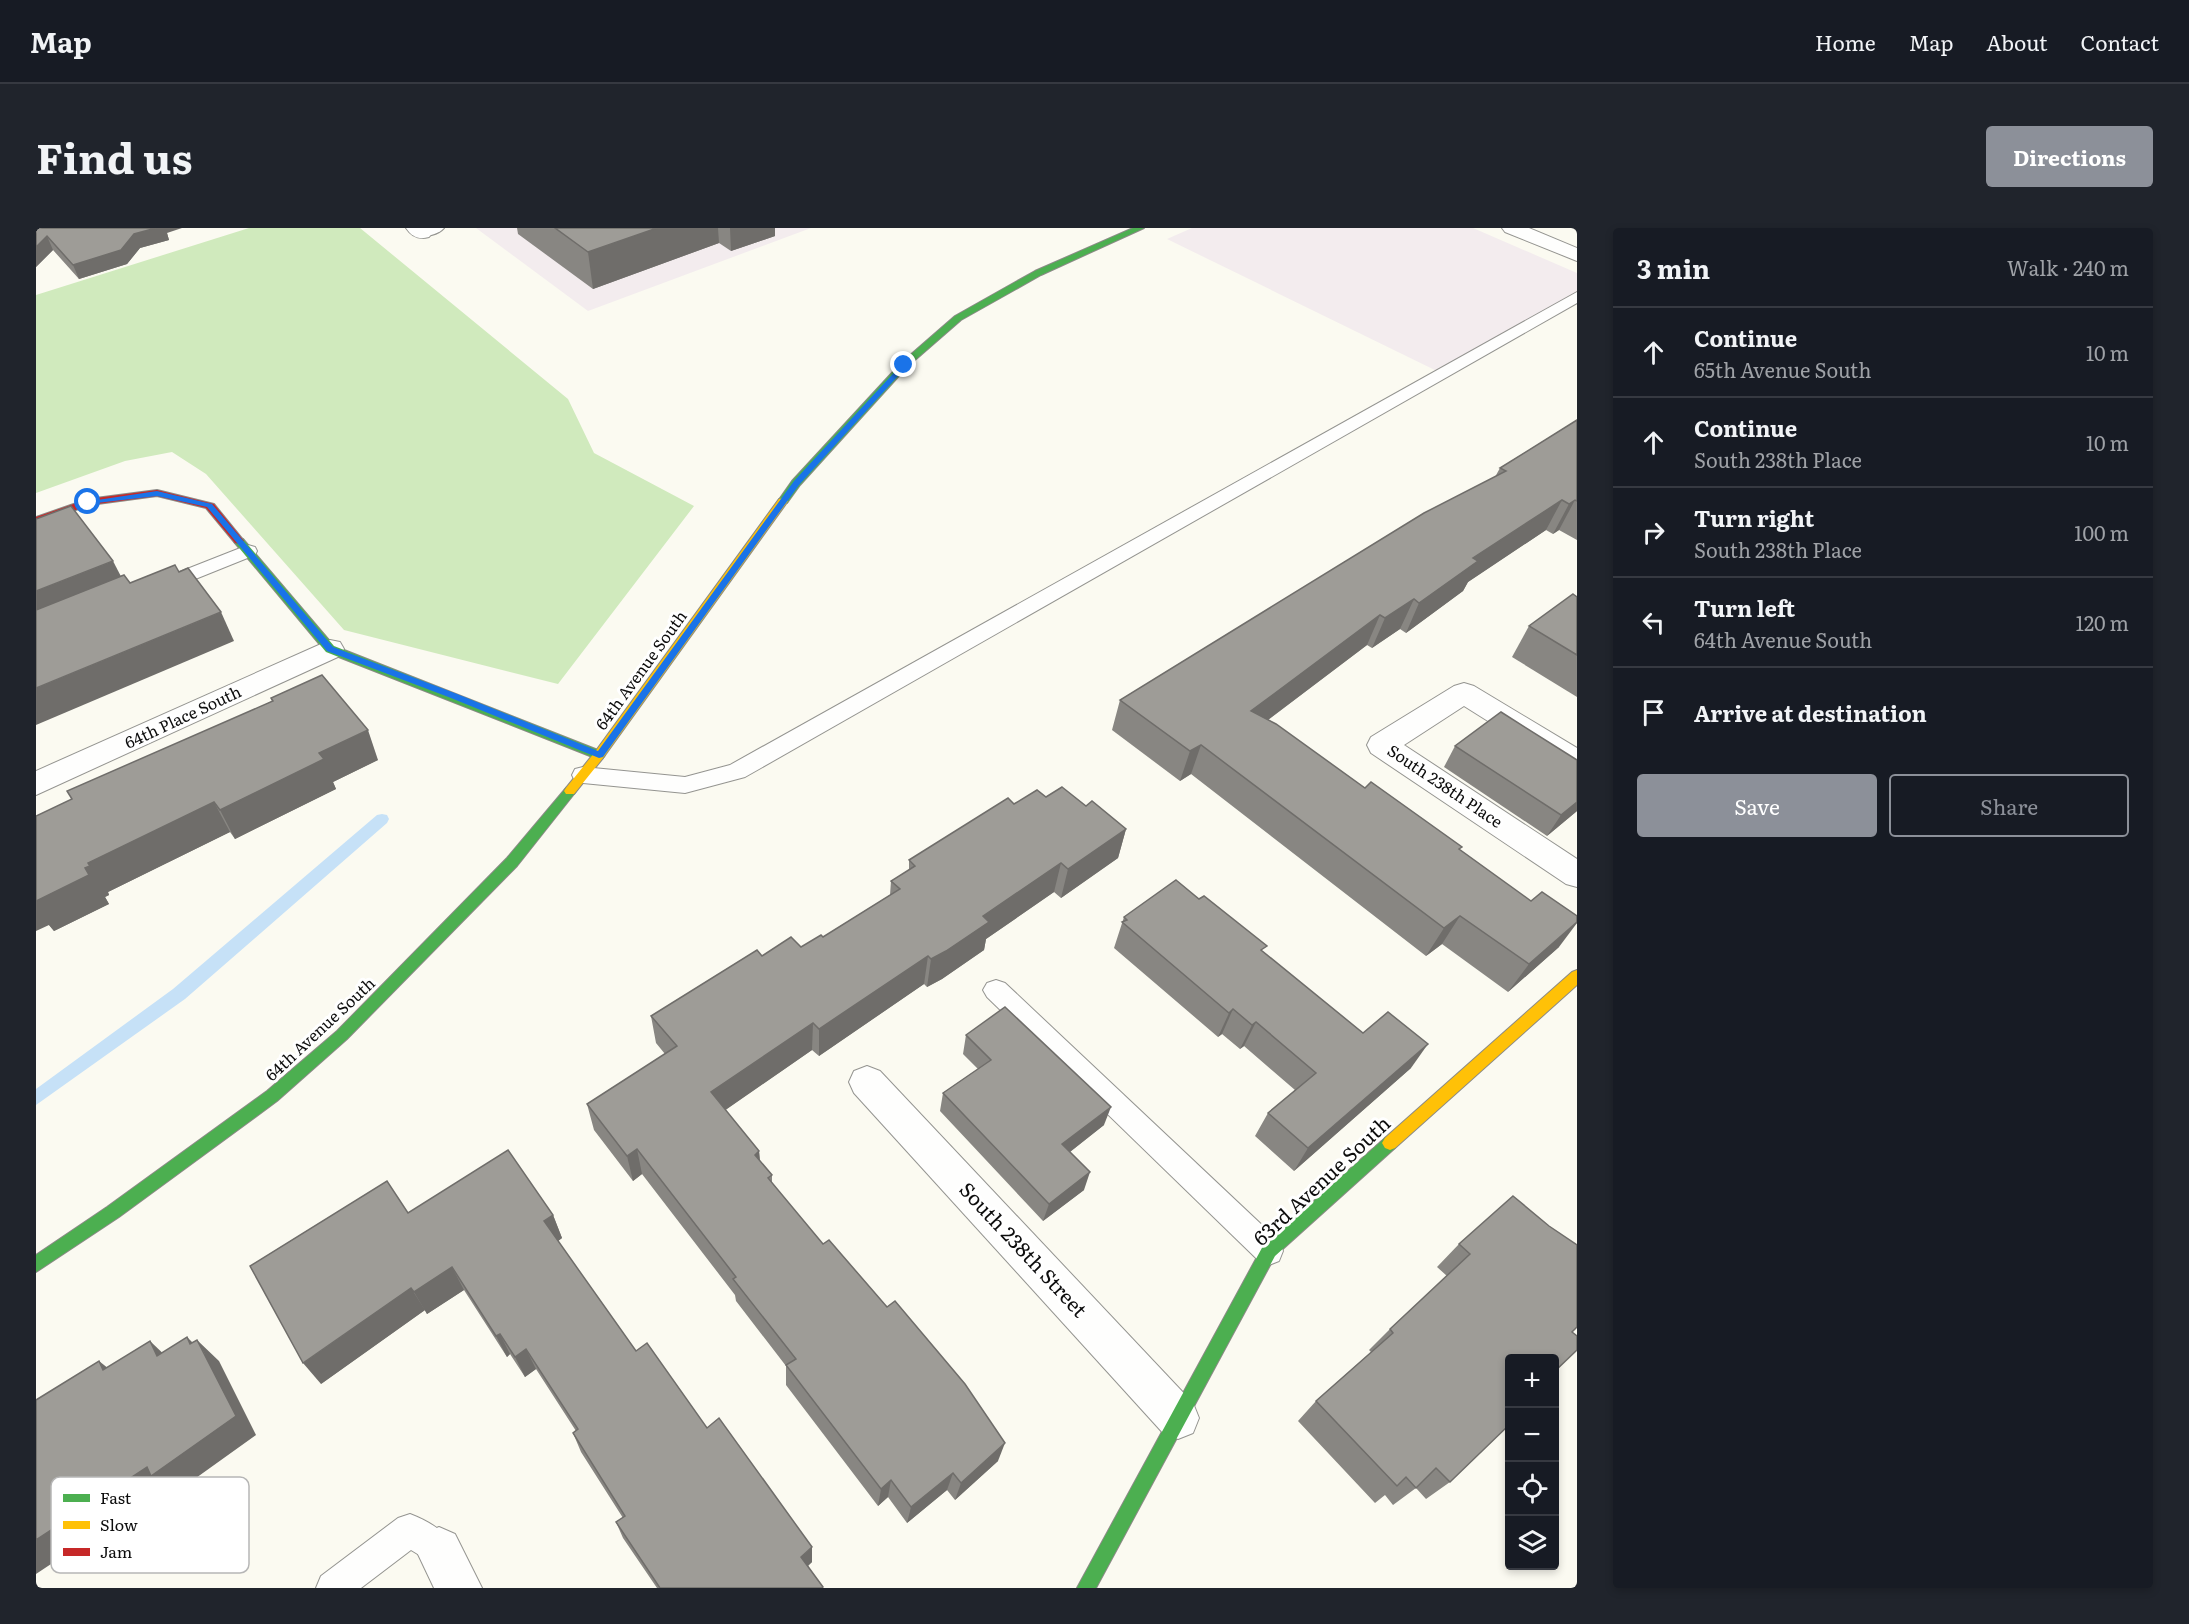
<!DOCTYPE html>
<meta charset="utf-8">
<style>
:root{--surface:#171b24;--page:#20242c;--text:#f1f3f6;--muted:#9ea1a6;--line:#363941;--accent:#8c9099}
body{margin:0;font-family:Literata,serif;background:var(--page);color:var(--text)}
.controls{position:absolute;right:18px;bottom:18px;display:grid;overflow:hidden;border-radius:6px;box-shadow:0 3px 9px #0003}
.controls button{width:54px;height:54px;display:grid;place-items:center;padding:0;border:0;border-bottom:2px solid var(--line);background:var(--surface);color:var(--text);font:30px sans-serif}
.stop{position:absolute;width:18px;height:18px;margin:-14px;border:4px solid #1a73e8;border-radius:50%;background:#fff}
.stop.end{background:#1a73e8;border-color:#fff;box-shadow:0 2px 6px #0008}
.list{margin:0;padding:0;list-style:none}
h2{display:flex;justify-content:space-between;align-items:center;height:78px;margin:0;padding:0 24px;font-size:26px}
h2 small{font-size:20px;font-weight:400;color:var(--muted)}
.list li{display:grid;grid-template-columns:39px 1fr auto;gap:18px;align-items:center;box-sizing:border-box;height:90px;padding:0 24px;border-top:2px solid var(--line)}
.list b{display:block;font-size:22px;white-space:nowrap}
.list p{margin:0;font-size:20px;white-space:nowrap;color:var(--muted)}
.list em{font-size:20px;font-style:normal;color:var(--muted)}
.actions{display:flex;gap:12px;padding:18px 24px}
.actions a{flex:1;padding:14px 0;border:2px solid var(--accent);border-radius:6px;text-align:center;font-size:21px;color:var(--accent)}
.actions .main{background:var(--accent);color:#fff}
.icon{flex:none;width:33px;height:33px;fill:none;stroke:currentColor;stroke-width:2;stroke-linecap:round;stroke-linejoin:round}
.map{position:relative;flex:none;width:1541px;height:1360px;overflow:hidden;border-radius:6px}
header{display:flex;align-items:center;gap:36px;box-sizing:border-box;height:84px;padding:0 30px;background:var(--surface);border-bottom:2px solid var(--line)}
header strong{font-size:28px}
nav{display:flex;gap:33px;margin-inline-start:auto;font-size:21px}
.intro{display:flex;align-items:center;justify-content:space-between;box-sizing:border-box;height:144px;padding:0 36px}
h1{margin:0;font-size:42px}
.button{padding:15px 27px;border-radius:6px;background:var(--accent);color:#fff;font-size:21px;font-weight:700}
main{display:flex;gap:36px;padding:0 36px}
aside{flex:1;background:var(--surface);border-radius:6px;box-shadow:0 3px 9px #0003}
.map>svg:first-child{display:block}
.industrial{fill:#f3ecee}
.forest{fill:#d0eabd}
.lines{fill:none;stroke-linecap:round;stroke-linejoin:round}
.stream{fill:#c6e1f7;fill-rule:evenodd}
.lane-casing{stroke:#949490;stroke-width:2}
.street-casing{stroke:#949490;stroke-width:2}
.fast-casing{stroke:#8b8a86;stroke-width:2}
.slow-casing{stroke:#8b8a86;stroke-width:2}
.jam-casing{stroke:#8b8a86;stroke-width:2}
.lane{fill:#fefefd;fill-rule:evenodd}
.street{fill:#fefefd;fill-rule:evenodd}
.fast{fill:#4caf50;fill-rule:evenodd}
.slow{fill:#ffc107;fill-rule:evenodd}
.jam{fill:#c62828;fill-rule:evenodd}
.wall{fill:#888682}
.shaded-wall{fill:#6f6d6a}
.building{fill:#9e9c97;stroke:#6f6d6a;stroke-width:1.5}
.route{fill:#1a73e8}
.labels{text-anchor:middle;stroke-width:6;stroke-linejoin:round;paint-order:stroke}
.street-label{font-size:16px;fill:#0d0d0d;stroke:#fff}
.near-street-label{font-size:20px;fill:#0d0d0d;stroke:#fff}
.key{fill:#fff;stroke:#b6b6b6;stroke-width:1.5}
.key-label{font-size:16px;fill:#0d0d0d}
</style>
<header>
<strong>Map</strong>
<nav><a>Home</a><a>Map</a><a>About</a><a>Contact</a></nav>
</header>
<div class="intro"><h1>Find us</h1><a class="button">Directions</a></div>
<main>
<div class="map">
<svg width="1541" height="1360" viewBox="0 0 1541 1360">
<rect width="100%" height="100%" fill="#fbfaf1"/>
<g class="industrial">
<path d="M 440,0 L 775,0 L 552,83 Z"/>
<path d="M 1156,0 L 1437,0 L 1541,45 L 1541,69 L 1407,146 L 1131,11 Z"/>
</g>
<path class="forest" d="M 213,0 L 324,0 L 532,171 L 558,225 L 658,278 L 522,456 L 308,402 L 170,246 L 136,224 L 89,233 L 0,265 L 0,67 Z"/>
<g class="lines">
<path class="stream" d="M 346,586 L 351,587 L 353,591 L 351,595 L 149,771 L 0,877 L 0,861 L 137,761 L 341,587 Z"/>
<defs>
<g id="lane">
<path d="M 387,0 L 408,0 C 403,6 389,10 381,8 L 379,5 Z"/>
<path d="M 1541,64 L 1541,75 L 709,549 L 649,565 L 547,555 L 539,553 L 536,547 L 539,541 L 547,539 L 649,549 L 694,537 Z"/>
<path d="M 212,317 L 219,319 L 221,323 L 219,327 L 132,362 L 125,364 L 118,362 L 115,358 L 118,354 Z"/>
<path d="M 960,752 L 969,755 L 1243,1013 L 1247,1023 L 1243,1033 L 1233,1037 L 1223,1033 L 951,769 L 947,762 L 951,755 Z"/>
<path d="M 374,1286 C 392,1293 412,1304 420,1322 L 415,1334 L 403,1339 L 375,1322 L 325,1360 L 280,1360 L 285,1348 L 362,1290 Z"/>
</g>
<g id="street">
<path d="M 370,0 L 392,0 L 396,5 L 393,9 C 383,12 376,9 370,0 Z"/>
<path d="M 1466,0 L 1493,0 L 1541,20 L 1541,33 L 1469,4 Z"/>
<path d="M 294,412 L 304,414 L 308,421 L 304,428 L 0,567 L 0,543 Z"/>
<path d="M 1428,455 L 1438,458 L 1541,520 L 1541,545 L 1530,542 L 1428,478 L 1368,517 L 1541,631 L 1541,659 L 1530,656 L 1335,525 L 1331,517 L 1335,509 L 1418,458 Z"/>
<path d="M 831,838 L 844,843 L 1157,1175 L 1163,1190 L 1157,1205 L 1142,1211 L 1127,1205 L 818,865 L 813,854 L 818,843 Z"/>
<path d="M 403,1299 L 419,1306 L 446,1360 L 398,1360 L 380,1322 L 387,1306 Z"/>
</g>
<g id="fast">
<path d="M 1097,0 L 1108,0 L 1005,47 L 925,92 L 871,139 L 764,257 L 751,275 L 743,275 L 742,273 L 756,253 L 865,135 L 919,88 L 999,43 Z"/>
<path d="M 203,310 L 207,311 L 298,418 L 567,524 L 569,527 L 567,530 L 559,530 L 290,424 L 199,315 L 198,313 Z"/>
<path d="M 534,558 L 538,560 L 540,563 L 538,566 L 481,638 L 311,811 L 241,873 L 83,989 L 0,1044 L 0,1027 L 71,979 L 231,863 L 301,803 L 471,630 L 530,560 Z"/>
<path d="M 1354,908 L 1359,910 L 1362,915 L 1359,920 L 1239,1028 L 1060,1360 L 1041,1360 L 1227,1018 L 1349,910 Z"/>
</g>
<g id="slow">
<path d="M 747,270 L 752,273 L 567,530 L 538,566 L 530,566 L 528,563 L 530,560 L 559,524 L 743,271 Z"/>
<path d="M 1541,742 L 1541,757 L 1359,920 L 1354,922 L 1349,920 L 1346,915 L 1349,910 L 1536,744 Z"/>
</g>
<path id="jam" d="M 121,262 L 178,276 L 208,313 L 203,316 L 199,315 L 170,280 L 121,268 L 54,277 L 0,296 L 0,289 L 52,271 Z"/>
</defs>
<use href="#lane" class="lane-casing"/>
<use href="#street" class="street-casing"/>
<use href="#fast" class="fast-casing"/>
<use href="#slow" class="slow-casing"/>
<use href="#jam" class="jam-casing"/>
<use href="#lane" class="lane"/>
<use href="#street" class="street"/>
<use href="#fast" class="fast"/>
<use href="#slow" class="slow"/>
<use href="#jam" class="jam"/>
</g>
<g class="wall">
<path d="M 0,0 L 131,5 L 133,12 L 104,20 L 91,36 L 43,51 L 17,22 L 0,39 Z"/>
<path d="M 481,0 L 740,0 L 739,0 L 739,8 L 695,23 L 683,15 L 557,61 L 482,6 Z"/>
<path d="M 1541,192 L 1541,312 L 1523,302 L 1517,306 L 1510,302 L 1432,354 L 1427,363 L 1370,405 L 1364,401 L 1336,420 L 1331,417 L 1232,492 L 1329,560 L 1424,622 L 1523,719 L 1472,764 L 1406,716 L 1390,728 L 1155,546 L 1144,553 L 1076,502 L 1084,472 L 1459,249 L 1464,240 Z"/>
<path d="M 1541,369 L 1541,469 L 1476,429 L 1493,398 Z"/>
<path d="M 235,470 L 342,532 L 297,554 L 300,561 L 199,611 L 194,604 L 72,664 L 73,667 L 69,669 L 73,676 L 18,703 L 13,697 L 36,571 L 236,473 Z"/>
<path d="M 1419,518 L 1541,532 L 1541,583 L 1511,608 L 1408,539 Z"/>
<path d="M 1010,569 L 1050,578 L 1090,601 L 1082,630 L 1025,670 L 1018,664 L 950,711 L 948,722 L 906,751 L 891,759 L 888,756 L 783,828 L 776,822 L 689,882 L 723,923 L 724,933 L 736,947 L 736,955 L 962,1233 L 919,1272 L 911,1262 L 871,1295 L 852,1269 L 842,1278 L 750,1157 L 750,1138 L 700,1073 L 699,1067 L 606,946 L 597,953 L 558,902 L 551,876 L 629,826 L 620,815 L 615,788 L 726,728 L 765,719 L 787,709 L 854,667 L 855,653 L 873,642 L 873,632 L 978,576 Z"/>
<path d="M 1088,689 L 1228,725 L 1327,805 L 1375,840 L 1258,943 L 1219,908 L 1232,885 L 1259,862 L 1208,818 L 1204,821 L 1186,806 L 1182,809 L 1078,720 Z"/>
<path d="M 930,807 L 1068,897 L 1034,924 L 1048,962 L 1007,993 L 904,883 L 907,865 L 942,841 L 927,826 Z"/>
<path d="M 372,985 L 517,987 L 526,1010 L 522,1013 L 600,1123 L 671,1200 L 776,1334 L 772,1338 L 787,1360 L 621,1360 L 587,1310 L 580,1294 L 587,1290 L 545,1224 L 537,1205 L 540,1203 L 500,1141 L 489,1149 L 474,1126 L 471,1129 L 428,1062 L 391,1086 L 389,1082 L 285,1156 Z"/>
<path d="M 1423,1016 L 1536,1104 L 1518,1131 L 1414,1254 L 1390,1271 L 1380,1260 L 1357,1277 L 1349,1267 L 1339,1275 L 1262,1193 L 1280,1173 L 1335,1124 L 1333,1122 L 1354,1101 L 1411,1048 L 1401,1039 Z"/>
</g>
<g class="shaded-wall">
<path d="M 120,0 L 146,0 L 131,5 L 133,12 L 104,20 L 91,36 L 43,51 L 37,37 L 98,6 Z"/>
<path d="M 621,0 L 682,0 L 683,15 L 557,61 L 552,24 Z"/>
<path d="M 694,0 L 740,0 L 739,0 L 739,8 L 695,23 Z"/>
<path d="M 11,8 L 17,22 L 0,39 L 0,19 Z"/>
<path d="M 1526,272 L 1510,302 L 1432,354 L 1427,363 L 1370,405 L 1383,375 L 1437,330 Z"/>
<path d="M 1539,272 L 1523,302 L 1517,306 L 1533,276 Z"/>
<path d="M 77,333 L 92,362 L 0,399 L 0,363 Z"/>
<path d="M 1378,371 L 1364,401 L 1336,420 L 1349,390 Z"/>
<path d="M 185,384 L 198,413 L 0,497 L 0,460 Z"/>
<path d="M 1344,387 L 1331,417 L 1204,513 L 1215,483 Z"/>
<path d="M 332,502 L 342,532 L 297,554 L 300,561 L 199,611 L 184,582 L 283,525 Z"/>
<path d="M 1165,517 L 1155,546 L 1144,553 L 1154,523 Z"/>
<path d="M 178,574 L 194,604 L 72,664 L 73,667 L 69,669 L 73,676 L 18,703 L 13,697 L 0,703 L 0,673 L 49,640 L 52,635 Z"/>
<path d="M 1541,574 L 1541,583 L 1511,608 L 1525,587 Z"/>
<path d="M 1090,601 L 1082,630 L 1025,670 L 1032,641 Z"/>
<path d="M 1025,635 L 1018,664 L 950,711 L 948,722 L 906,751 L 891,759 L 895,731 L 947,688 Z"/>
<path d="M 1424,688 L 1406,716 L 1390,728 L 1408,700 Z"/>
<path d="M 1541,694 L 1541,695 L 1523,719 L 1472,764 L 1493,736 Z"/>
<path d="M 892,728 L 888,756 L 783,828 L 783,801 Z"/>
<path d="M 1197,781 L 1186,806 L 1182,809 L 1193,785 Z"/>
<path d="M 1220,794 L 1208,818 L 1204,821 L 1216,797 Z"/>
<path d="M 777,795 L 776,822 L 678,890 L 675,864 Z"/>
<path d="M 1392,816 L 1375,840 L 1258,943 L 1272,920 Z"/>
<path d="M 1075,879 L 1068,897 L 1021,934 L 1026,916 Z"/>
<path d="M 601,921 L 606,946 L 597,953 L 591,928 Z"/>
<path d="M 723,923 L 725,948 L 719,927 Z"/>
<path d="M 1054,944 L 1048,962 L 1007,993 L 1013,976 Z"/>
<path d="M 517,987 L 526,1010 L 517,1017 L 508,993 Z"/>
<path d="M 416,1039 L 428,1062 L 391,1086 L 378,1064 Z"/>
<path d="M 375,1060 L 389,1082 L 285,1156 L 267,1135 Z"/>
<path d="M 464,1106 L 474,1126 L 471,1129 L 460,1108 Z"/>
<path d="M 151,1109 L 169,1127 L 161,1112 L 183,1133 L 220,1207 L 139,1265 L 131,1259 L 0,1346 L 0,1312 L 154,1116 Z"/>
<path d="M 114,1113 L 136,1134 L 121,1128 Z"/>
<path d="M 490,1121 L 500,1141 L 489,1149 L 479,1129 Z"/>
<path d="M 63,1133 L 88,1153 L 67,1142 Z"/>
<path d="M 969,1215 L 962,1233 L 919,1272 L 925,1255 Z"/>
<path d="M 917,1245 L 911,1262 L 871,1295 L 875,1279 Z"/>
<path d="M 855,1252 L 852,1269 L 842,1278 L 845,1261 Z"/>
<path d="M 776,1319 L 776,1334 L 766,1343 L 765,1329 Z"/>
</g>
<g class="building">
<path d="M 0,0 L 120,0 L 98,6 L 85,22 L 37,37 L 11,8 L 0,19 Z"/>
<path d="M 519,0 L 621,0 L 552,24 Z"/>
<path d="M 1541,192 L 1541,273 L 1539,272 L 1533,276 L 1526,272 L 1437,330 L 1442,333 L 1383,375 L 1378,371 L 1349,390 L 1344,387 L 1215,483 L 1240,496 L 1329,560 L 1335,554 L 1426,619 L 1423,621 L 1495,673 L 1506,664 L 1541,688 L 1541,694 L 1493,736 L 1424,688 L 1408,700 L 1165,517 L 1154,523 L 1084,472 L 1388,285 L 1470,243 L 1464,240 Z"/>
<path d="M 35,278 L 77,333 L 0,363 L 0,291 Z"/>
<path d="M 139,337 L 143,344 L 152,340 L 185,384 L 0,460 L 0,382 L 88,347 L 94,355 Z"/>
<path d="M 1537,366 L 1541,369 L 1541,427 L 1493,398 Z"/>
<path d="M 286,447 L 332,502 L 283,525 L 288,531 L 184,582 L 178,574 L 52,635 L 54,638 L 49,640 L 53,647 L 0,673 L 0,588 L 36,571 L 31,563 L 237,473 L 235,470 Z"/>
<path d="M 1465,484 L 1541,532 L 1541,574 L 1525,587 L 1419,518 Z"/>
<path d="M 1026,559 L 1050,578 L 1056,573 L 1090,601 L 1032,641 L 1025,635 L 947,688 L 953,694 L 910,723 L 895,731 L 892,728 L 783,801 L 777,795 L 675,864 L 723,923 L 719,927 L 736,947 L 732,950 L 787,1016 L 793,1012 L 851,1079 L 859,1073 L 929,1156 L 969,1215 L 925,1255 L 917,1245 L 875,1279 L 855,1252 L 845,1261 L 750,1137 L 760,1131 L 697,1051 L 700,1049 L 601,921 L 591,928 L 551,876 L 641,818 L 615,788 L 721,722 L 726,728 L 755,709 L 765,719 L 785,707 L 787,709 L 864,661 L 855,653 L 879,638 L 873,632 L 972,570 L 978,576 L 1001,562 L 1010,569 Z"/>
<path d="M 1140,652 L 1163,671 L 1168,668 L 1231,718 L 1225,722 L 1327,805 L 1352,784 L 1392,816 L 1272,920 L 1232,885 L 1280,845 L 1220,794 L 1216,797 L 1197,781 L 1193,785 L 1086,694 L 1091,692 L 1088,689 Z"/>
<path d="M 969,779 L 1075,879 L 1026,916 L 1054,944 L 1013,976 L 907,865 L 955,832 L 930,807 Z"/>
<path d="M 472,922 L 517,987 L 508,993 L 600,1123 L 611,1115 L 671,1200 L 683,1190 L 776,1319 L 765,1329 L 787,1359 L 786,1360 L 624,1360 L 580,1294 L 589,1288 L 537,1205 L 542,1201 L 490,1121 L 479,1129 L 464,1106 L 460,1108 L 416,1039 L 378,1064 L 375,1060 L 267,1135 L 214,1038 L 351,953 L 372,985 Z"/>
<path d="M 1477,968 L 1513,998 L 1541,1017 L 1541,1099 L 1536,1104 L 1541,1108 L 1541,1122 L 1518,1144 L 1518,1131 L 1473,1131 L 1473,1197 L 1414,1254 L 1400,1240 L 1380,1260 L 1370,1249 L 1361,1258 L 1280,1173 L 1357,1105 L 1354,1101 L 1434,1026 L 1423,1016 Z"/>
<path d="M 151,1109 L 154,1116 L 161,1112 L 200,1188 L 115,1248 L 111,1239 L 0,1312 L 0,1172 L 63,1133 L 67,1142 L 114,1113 L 121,1128 Z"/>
</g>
<path class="route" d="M 866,136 L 872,137 L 763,257 L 567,529 L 563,530 L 415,470 L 291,423 L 171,279 L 121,268 L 52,276 L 48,274 L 121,263 L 176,276 L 297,419 L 421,466 L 562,523 L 758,253 Z"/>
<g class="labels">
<g class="street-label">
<text transform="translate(605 442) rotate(-54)" y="6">64th Avenue South</text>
<text transform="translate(147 489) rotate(-25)" y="6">64th Place South</text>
<text transform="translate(1409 558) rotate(34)" y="6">South 238th Place</text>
<text transform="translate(284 801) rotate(-43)" y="6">64th Avenue South</text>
</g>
<g class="near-street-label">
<text transform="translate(1286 953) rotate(-43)" y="7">63rd Avenue South</text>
<text transform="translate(987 1022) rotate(47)" y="7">South 238th Street</text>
</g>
</g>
<rect x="15" y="1249" width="198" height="96" rx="9" class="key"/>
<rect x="27" y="1266" width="27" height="8" fill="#4caf50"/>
<rect x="27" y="1293" width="27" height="8" fill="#ffc107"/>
<rect x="27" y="1320" width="27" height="8" fill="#c62828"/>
<g class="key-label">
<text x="64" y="1276">Fast</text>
<text x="64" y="1303">Slow</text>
<text x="64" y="1330">Jam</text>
</g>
</svg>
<div class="controls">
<button>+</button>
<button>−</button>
<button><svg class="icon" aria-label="locate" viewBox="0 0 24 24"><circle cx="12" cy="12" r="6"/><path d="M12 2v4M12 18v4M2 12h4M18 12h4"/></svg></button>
<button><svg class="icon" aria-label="layers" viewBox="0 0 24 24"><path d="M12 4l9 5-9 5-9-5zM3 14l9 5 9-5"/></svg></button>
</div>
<div class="stop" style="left:52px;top:274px"></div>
<div class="stop end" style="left:868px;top:137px"></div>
</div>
<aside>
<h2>3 min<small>Walk · 240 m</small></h2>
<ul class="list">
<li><svg class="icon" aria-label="ahead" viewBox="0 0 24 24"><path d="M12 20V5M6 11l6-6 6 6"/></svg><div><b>Continue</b><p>65th Avenue South</p></div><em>10 m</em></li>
<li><svg class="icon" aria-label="ahead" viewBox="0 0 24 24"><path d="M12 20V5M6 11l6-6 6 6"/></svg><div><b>Continue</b><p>South 238th Place</p></div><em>10 m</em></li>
<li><svg class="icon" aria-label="right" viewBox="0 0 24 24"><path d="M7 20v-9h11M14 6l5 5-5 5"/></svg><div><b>Turn right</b><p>South 238th Place</p></div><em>100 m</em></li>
<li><svg class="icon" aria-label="left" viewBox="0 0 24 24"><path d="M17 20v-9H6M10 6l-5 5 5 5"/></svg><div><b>Turn left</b><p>64th Avenue South</p></div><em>120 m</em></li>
<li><svg class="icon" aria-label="arrive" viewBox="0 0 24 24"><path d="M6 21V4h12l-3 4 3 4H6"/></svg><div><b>Arrive at destination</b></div></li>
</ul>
<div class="actions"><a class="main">Save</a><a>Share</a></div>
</aside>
</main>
